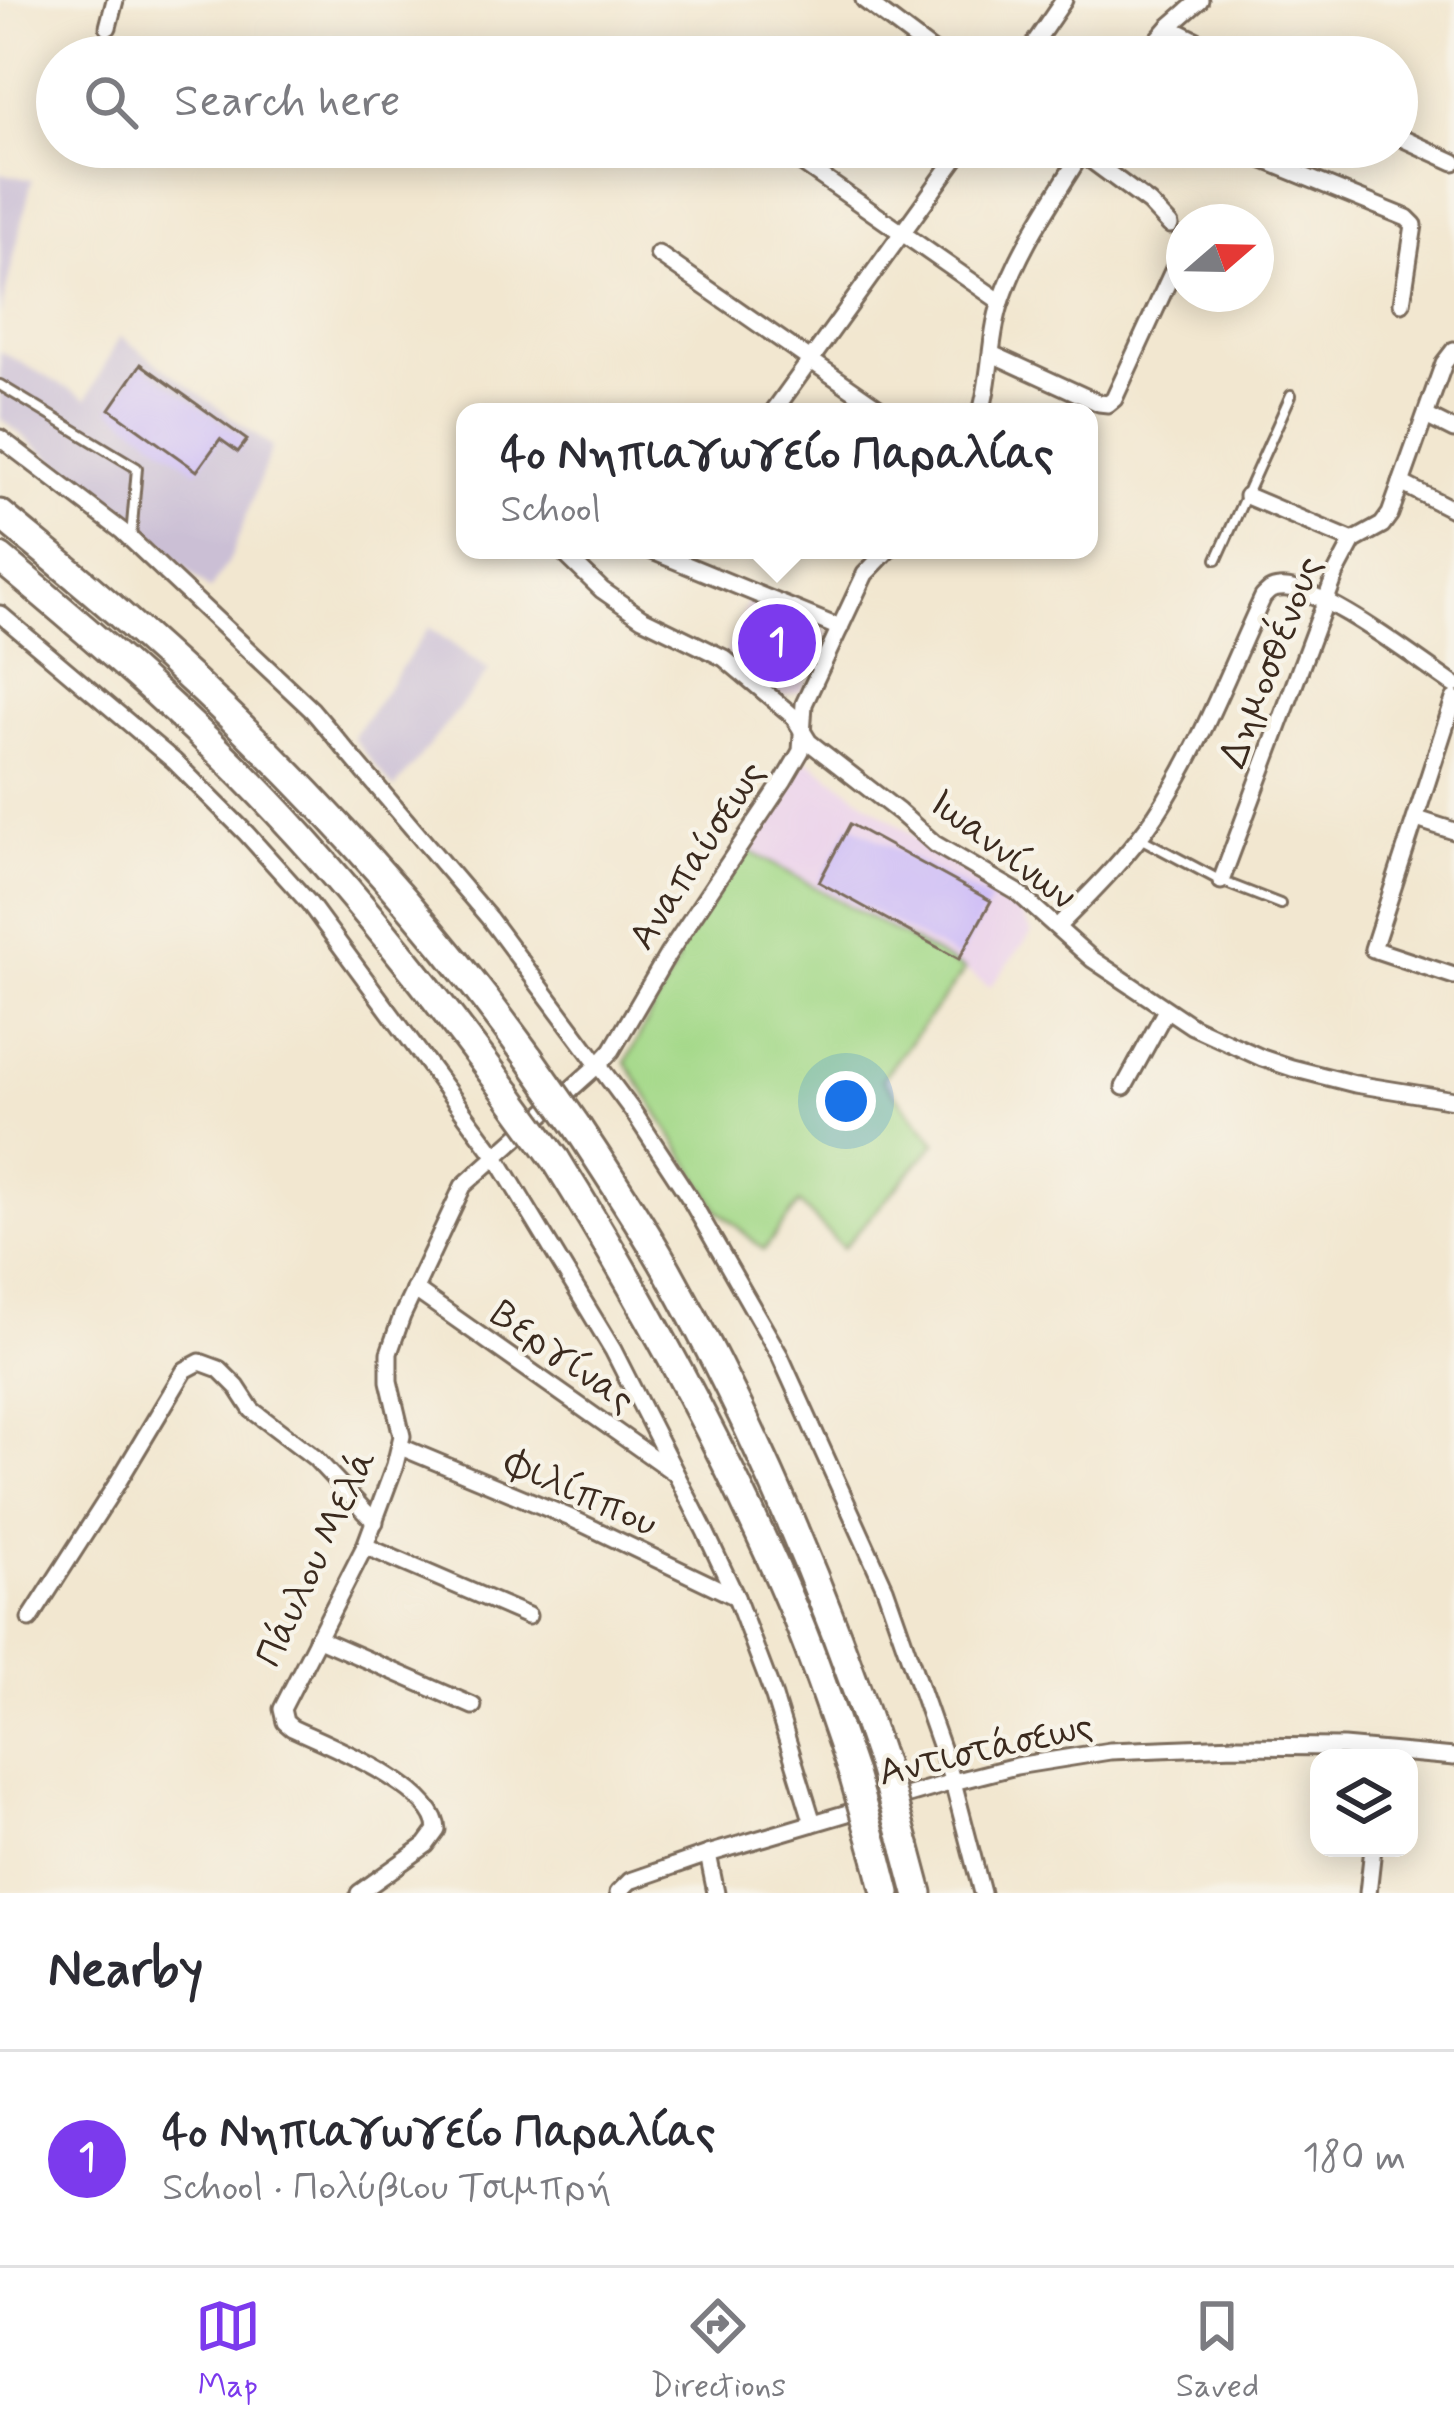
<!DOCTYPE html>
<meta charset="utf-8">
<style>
:root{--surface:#fff;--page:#f2f2f3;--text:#2b2b33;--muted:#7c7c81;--line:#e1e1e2;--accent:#7c3aed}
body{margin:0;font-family:Mynerve,sans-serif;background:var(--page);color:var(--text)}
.controls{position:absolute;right:36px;bottom:36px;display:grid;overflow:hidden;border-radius:24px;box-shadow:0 6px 30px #0003}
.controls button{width:108px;height:108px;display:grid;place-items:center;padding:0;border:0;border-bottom:3px solid var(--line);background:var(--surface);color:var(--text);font:60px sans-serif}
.compass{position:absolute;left:1166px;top:204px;width:108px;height:108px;border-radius:50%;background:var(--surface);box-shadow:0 6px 30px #0003;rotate:70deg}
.you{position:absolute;left:846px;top:1101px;width:42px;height:42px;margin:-30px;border:9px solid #fff;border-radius:50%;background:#1a73e8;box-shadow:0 0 0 18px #1a73e833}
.badge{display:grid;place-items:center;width:78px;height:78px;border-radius:50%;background:var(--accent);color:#fff;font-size:39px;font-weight:700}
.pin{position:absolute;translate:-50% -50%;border:6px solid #fff;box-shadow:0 3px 12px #0006}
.popup{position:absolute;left:456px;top:403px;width:642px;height:156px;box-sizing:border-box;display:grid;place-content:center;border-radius:24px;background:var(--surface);filter:drop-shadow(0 3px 9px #0005);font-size:39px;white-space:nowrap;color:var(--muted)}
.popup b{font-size:45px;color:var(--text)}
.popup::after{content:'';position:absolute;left:50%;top:100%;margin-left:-24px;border:24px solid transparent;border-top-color:var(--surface)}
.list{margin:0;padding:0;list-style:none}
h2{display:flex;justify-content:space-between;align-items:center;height:156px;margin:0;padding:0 48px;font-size:51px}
h2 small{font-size:39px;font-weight:400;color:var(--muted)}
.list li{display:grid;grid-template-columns:78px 1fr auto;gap:36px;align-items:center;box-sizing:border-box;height:216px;padding:0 48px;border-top:3px solid var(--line)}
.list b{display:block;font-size:45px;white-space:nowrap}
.list p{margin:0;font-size:39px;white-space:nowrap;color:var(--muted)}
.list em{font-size:39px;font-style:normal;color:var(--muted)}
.icon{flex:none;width:66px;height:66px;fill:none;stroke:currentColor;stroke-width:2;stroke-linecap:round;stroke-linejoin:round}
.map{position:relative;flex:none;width:1454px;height:1893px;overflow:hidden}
.search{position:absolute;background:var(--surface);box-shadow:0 6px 30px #0003;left:36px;right:36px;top:36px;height:132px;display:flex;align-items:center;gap:30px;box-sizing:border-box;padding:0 42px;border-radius:66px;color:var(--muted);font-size:45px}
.sheet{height:372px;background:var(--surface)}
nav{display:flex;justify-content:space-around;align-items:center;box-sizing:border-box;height:168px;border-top:3px solid var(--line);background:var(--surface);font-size:33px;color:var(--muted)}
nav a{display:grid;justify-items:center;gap:6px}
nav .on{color:var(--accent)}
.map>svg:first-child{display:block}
.built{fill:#ebd1eb}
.industrial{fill:#cbbfd5}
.green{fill:#a5d98a;stroke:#708254;stroke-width:3}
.building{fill:#cab8f8}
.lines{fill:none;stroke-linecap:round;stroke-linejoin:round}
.lane-casing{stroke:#7b6c5c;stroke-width:14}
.street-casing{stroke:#7b6c5c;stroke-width:21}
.highway-casing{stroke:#7b6c5c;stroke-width:33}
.lane{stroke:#fff;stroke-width:8}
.street{stroke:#fff;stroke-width:15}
.highway{stroke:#fff;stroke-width:27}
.highway-bridge-casing{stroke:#7b6c5c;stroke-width:33;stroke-linecap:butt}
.highway-bridge{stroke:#fff;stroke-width:27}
.labels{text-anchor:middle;stroke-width:9;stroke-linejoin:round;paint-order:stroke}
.street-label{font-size:39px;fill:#3b2a1e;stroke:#f7f3e8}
</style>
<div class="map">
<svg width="1454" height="1893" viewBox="0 0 1454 1893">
<rect width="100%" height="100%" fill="#f7f3e8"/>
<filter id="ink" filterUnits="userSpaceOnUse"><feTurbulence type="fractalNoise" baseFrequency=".00833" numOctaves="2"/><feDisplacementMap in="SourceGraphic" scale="24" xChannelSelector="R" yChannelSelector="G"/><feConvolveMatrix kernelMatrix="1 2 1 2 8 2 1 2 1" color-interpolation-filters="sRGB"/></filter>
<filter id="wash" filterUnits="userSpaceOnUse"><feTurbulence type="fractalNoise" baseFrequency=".004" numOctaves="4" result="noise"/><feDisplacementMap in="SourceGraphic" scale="48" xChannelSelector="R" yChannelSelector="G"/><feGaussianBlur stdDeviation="2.7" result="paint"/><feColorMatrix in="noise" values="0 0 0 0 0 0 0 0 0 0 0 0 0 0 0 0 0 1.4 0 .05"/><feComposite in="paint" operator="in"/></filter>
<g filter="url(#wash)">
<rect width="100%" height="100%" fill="#f2e7d0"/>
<g class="built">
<path d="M 750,598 L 827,632 L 801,691 L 779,696 L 727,654 Z"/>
<path d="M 806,759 L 1020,912 L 1032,933 L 990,987 L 965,970 L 744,848 Z"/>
</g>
<g class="industrial">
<path d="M 0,173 L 32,180 L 0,316 Z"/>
<path d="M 120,336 L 272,447 L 231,557 L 210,590 L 151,536 L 0,418 L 0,351 L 87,399 Z"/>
<path d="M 429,627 L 489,671 L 394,789 L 353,738 Z"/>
</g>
<path class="green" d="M 746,849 L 965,970 L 882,1079 L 936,1143 L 843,1248 L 799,1203 L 764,1250 L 719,1211 L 626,1062 L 678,961 L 674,958 Z"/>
<g id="blocks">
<g class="building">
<path d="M 141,364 L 247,440 L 238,452 L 220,439 L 197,471 L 110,409 Z"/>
<path d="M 850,824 L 991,901 L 959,959 L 819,882 Z"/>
</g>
</g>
</g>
<g filter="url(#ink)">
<use href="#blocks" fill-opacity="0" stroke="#7b6c5c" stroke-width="3"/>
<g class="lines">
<defs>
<g id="lane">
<path d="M 0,385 L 137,468 L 131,537"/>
<path d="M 1217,559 L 1291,395"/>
<path d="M 1140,838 L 1221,881 L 1280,904"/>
</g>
<g id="street">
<path d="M 864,0 L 940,57"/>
<path d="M 108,27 L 115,0"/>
<path d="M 1169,27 L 1229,57"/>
<path d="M 1025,57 L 1064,0"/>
<path d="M 1143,57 L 1169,27 L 1200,0"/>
<path d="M 1397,136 L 1454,162"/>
<path d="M 779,147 L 1001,302"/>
<path d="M 1232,147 L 1407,218 L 1414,225 L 1402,303"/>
<path d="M 1076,149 L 1149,203 L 1170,225"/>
<path d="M 658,254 L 885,412"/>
<path d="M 992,354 L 1099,403 L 1108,404 L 1114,399 L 1178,260"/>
<path d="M 773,412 L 964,147"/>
<path d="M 981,412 C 992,375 989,337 1001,302 C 1021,244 1054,199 1085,147"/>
<path d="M 1426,416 L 1454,430"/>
<path d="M 0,438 L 122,531 L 312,710 L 489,918 L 634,1113 L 689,1197 L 780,1356 L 885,1588 L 953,1782 L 982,1893"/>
<path d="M 1401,483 L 1454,510"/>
<path d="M 1247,496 L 1353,541"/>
<path d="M 650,550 L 840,628"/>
<path d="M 565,554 L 602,590 L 642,618 L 724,658 L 793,716 L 809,742 L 899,812 L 935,844 L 1017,892 L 1092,959 L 1192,1026 L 1262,1058 L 1292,1068 L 1355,1084 L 1454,1100"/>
<path d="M 0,614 L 174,761 L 246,833 L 309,903 L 495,1155 L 613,1350 L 705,1531 L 736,1597 L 774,1697 L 813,1823"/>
<path d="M 1454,699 L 1373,949 L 1454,976"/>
<path d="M 1417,819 L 1454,831"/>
<path d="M 1221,881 L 1336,573 L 1353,541 L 1382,525 L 1390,514 L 1444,363 L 1454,350"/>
<path d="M 1057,927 C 1093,891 1128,856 1156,815 C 1200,748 1229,670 1263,597 C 1269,591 1270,589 1279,588 C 1318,582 1419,662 1454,685"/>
<path d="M 1124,1087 L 1166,1010"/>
<path d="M 414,1289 L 672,1471"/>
<path d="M 401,1447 L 571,1518 L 736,1597"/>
<path d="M 365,1546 L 528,1616"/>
<path d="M 30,1619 L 118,1482 L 185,1370 L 200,1362 L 219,1369 L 237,1387 L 252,1410 L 315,1458 L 375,1522"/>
<path d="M 317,1638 L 473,1706"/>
<path d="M 708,1854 L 716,1893"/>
<path d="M 359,1893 L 426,1845 L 437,1830 C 436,1787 328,1745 292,1728 L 285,1722 L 282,1709 L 365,1546 L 395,1465 L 402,1436 L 389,1381 L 389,1353 L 402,1316 L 463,1186 L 599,1064 L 612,1050 L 668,954 L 784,780 L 801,751 L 804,704 L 865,574 L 888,550"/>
<path d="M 618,1893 L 630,1881 L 708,1854 L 953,1782 L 1016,1766 L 1110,1751 L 1235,1746 L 1343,1747 L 1454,1757"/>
<path d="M 1368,1893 L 1373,1848"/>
</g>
<g id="highway">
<path d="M 0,514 C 42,549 85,583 126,620 C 275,751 413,897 529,1058"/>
<path d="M 0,558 C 105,645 210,736 301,837 C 375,919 442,1005 507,1093"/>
<path d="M 578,1128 C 608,1174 639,1220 666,1268 C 754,1425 825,1592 882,1763"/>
<path d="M 556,1160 C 646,1304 727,1453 793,1609 C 816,1663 834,1719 853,1774"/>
<path d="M 906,1848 L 918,1893"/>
<path d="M 876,1854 L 886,1893"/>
</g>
</defs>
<use href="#lane" class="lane-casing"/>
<use href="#street" class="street-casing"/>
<use href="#highway" class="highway-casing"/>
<use href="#lane" class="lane"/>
<use href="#street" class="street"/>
<use href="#highway" class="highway"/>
<defs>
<g id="highway-bridge">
<path d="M 529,1058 L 578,1128"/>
<path d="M 507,1093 L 556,1160"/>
<path d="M 882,1763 L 906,1848"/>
<path d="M 853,1774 L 876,1854"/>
</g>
</defs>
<use href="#highway-bridge" class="highway-bridge-casing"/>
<use href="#highway-bridge" class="highway-bridge"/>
</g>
</g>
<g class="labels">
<g class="street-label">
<text transform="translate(1269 661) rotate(-69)" y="14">Δημοσθένους</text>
<text transform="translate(1004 848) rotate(37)" y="14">Ιωαννίνων</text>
<text transform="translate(695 854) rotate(-57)" y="14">Αναπαύσεως</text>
<text transform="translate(564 1355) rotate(35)" y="14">Βεργίνας</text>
<text transform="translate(582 1491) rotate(24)" y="14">Φιλίππου</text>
<text transform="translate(314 1557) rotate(-65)" y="14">Πάυλου Μελά</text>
<text transform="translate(985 1747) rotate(-13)" y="14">Αντιστάσεως</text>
</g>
</g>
</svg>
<div class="controls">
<button><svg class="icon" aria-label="layers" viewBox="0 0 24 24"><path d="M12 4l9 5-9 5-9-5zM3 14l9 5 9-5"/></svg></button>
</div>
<svg class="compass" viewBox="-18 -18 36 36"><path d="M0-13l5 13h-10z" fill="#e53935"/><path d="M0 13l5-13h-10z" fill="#7c7c81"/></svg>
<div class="you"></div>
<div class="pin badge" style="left:777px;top:643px">1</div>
<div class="popup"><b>4o Νηπιαγωγείο Παραλίας</b>School</div>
<div class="search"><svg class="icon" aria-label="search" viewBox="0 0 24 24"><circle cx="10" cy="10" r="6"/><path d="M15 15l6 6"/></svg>Search here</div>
</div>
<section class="sheet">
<h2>Nearby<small></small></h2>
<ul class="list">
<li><span class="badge">1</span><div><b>4o Νηπιαγωγείο Παραλίας</b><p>School · Πολύβιου Τσιμπρή</p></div><em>180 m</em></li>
</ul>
</section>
<nav>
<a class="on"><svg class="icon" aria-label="map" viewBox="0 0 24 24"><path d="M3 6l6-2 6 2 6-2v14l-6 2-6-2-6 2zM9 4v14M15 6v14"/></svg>Map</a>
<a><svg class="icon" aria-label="directions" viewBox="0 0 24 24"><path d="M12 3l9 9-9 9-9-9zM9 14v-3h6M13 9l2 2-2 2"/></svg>Directions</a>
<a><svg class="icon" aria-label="saved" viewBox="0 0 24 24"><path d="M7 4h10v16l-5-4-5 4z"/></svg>Saved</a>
</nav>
